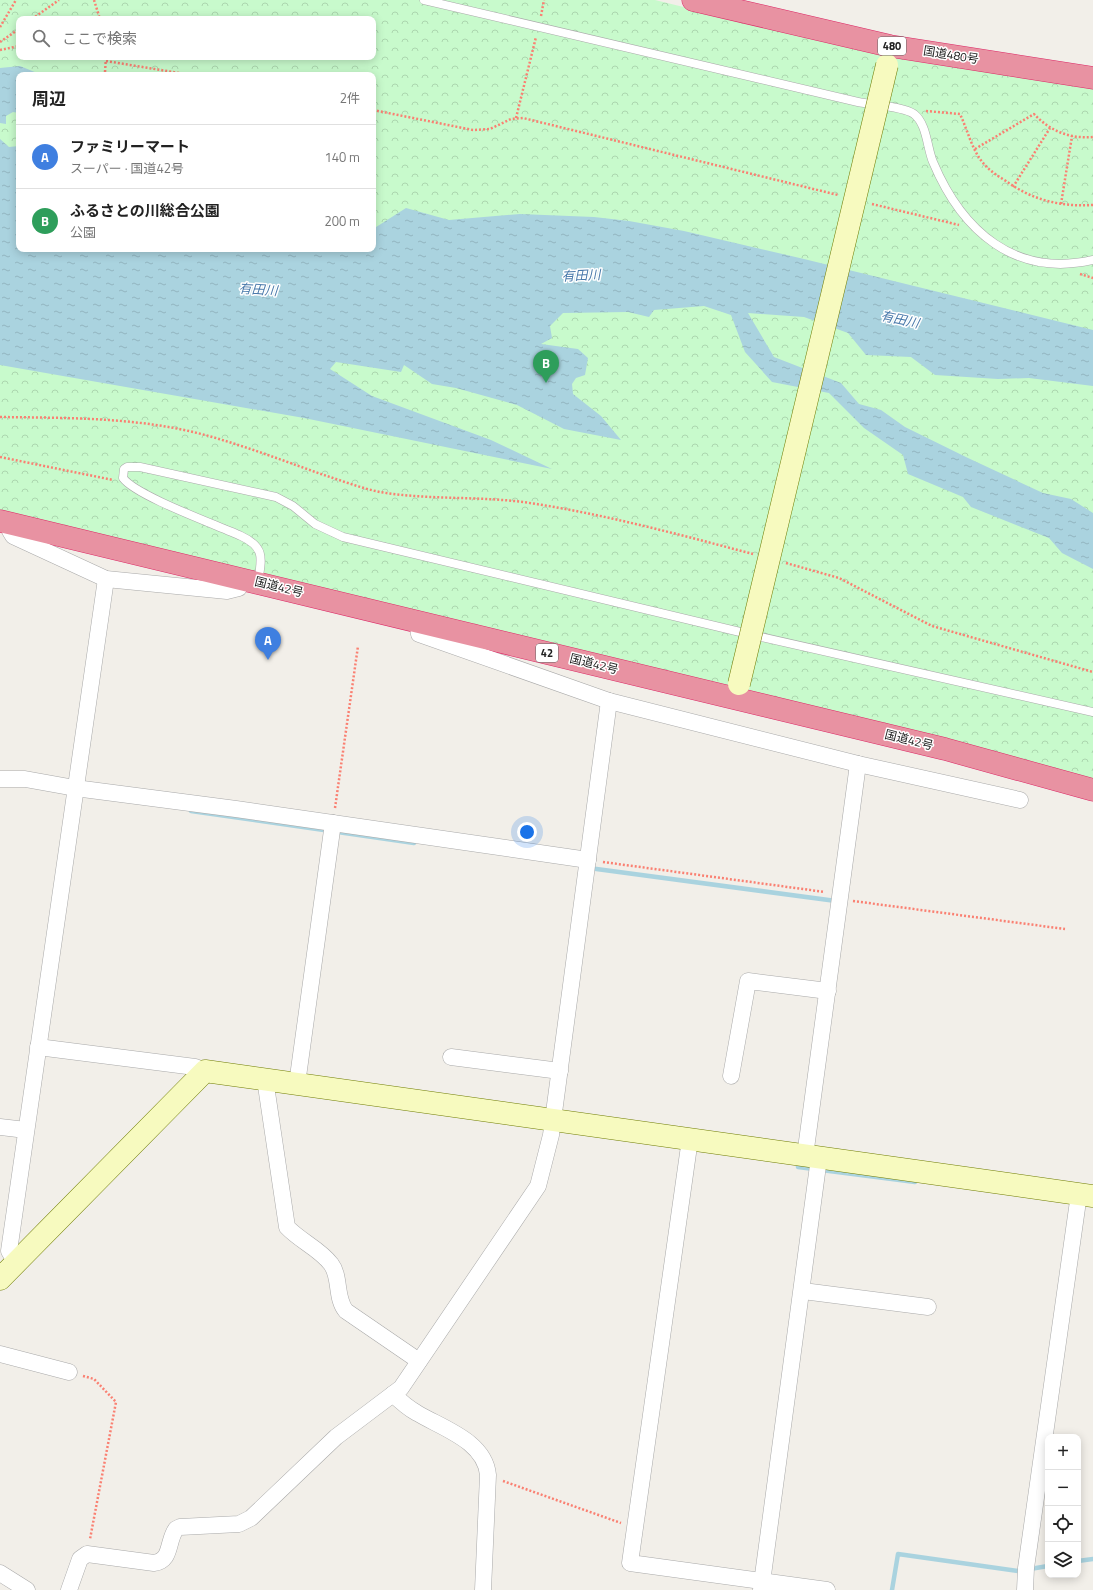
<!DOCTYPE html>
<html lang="ja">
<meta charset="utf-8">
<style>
:root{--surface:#fff;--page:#f2f2f2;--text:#222;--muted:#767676;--line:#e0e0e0;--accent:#d40000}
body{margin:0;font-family:"Titillium Web","Noto Sans JP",sans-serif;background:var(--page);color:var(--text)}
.controls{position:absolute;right:12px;bottom:12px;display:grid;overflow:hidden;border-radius:8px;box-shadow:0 2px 10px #0003}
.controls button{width:36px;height:36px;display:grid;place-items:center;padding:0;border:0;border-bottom:1px solid var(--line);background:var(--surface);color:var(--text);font:20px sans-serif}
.you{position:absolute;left:527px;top:832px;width:14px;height:14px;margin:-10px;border:3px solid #fff;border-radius:50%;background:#1a73e8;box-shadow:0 0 0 6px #1a73e833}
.badge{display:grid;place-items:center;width:26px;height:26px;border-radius:50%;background:var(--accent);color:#fff;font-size:13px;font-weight:700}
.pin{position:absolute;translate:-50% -33px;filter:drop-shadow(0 1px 2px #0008)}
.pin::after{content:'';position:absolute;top:21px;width:14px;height:12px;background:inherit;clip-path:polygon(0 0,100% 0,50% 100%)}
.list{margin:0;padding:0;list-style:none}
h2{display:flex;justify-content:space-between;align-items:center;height:52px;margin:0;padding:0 16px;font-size:17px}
h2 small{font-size:13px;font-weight:400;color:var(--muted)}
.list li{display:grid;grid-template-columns:26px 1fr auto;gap:12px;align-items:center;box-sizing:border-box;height:64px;padding:0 16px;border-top:1px solid var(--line)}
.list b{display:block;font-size:15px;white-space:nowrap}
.list p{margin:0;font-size:13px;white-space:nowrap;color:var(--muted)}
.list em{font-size:13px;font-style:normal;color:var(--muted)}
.icon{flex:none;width:22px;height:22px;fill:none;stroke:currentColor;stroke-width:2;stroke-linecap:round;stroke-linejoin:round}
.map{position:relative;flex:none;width:1093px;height:1590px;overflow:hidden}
.search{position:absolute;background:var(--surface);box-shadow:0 2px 10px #0003;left:16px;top:16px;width:360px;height:44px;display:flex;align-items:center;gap:10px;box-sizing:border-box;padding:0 14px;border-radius:8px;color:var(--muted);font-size:15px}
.panel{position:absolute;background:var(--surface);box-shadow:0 2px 10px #0003;left:16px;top:72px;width:360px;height:180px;border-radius:8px}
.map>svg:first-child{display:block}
.park{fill:url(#park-crowns);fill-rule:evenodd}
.water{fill:url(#water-ripples)}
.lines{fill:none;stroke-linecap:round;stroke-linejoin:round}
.stream{stroke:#aad3df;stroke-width:4.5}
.lane-casing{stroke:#a9a9a9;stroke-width:9}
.street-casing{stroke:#a9a9a9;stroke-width:17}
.secondary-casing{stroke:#707d05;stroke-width:23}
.highway-casing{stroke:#dc2a67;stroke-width:23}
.path{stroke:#fa8072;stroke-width:2.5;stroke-dasharray:2 2;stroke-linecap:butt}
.lane{stroke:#fff;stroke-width:8}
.street{stroke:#fff;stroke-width:16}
.secondary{stroke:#f7fabf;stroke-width:22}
.highway{stroke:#e892a2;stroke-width:22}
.secondary-bridge-casing{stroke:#707d05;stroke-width:23;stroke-linecap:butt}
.secondary-bridge{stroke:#f7fabf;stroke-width:22}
.labels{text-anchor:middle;stroke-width:3;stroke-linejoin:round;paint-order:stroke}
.shield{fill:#fff;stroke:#646464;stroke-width:1}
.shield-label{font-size:11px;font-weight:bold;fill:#222}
.street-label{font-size:12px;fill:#222;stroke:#fff}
.water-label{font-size:13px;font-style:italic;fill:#4a7aab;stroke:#fff}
</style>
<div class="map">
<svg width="1093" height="1590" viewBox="0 0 1093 1590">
<defs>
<pattern id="park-crowns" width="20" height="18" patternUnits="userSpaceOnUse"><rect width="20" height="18" fill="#c8facc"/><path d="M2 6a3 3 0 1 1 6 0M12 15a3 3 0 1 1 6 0" fill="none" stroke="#acd6af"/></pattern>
<pattern id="water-ripples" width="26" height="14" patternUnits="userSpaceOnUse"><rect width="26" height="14" fill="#aad3df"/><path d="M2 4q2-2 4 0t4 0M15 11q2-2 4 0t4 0" fill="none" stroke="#92b5bf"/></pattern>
</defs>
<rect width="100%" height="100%" fill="#f2efe9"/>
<path class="park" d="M 0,0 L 655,0 L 850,48 L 925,63 L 1093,87 L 1093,784 L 0,517 ZM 19,19 L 373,19 L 373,57 L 19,57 ZM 19,75 L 373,75 L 373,249 L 19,249 Z"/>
<g class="water">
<path d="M 20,66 L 42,75 L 19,75 L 19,113 L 13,112 L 6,116 L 6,124 L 0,123 L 0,68 Z"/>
<path d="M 0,139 L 9,147 L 19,146 L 19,157 L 16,157 L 19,158 L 19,249 L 373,249 L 373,229 L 406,208 L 449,220 L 520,214 L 594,217 L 629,221 L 684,231 L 804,259 L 1093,330 L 1093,386 L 1029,378 L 998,379 L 935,375 L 911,357 L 866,355 L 848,333 L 804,317 L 748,313 L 774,357 L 841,383 L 859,404 L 881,410 L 905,427 L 968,458 L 1043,493 L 1071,499 L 1093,513 L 1093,569 L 1062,553 L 1049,538 L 971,507 L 963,497 L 908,474 L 903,455 L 864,428 L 829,393 L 772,382 L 745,352 L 731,315 L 704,306 L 654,310 L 649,317 L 628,312 L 563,313 L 550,326 L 552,338 L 541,344 L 578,349 L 588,358 L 585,375 L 576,378 L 572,384 L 573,394 L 601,416 L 621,440 L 564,429 L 517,405 L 456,388 L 432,384 L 404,365 L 401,372 L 336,362 L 330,369 L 372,396 L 491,440 L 552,469 L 304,418 L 0,365 Z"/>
</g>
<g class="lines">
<g class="stream">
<path d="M 191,811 L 414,843"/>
<path d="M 589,868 L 836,901"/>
<path d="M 798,1160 L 798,1167 L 915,1182"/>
<path d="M 1078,1561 L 1093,1559"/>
<path d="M 892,1590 L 898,1554 L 1018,1571 L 1048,1566"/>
</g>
<defs>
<g id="lane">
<path d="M 424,0 L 858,102 C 872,105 903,106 914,114 C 927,124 927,148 933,162 C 962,231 1015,278 1093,260"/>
<path d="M 258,582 C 262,558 265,547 241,536 C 217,525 136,496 123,478 L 124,469 L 127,467 L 140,467 L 276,497 L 293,506 L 315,524 L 343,537 L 761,637 L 1093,712"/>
</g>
<g id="street">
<path d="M 11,523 L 10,531 L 13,536 L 106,579 L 227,591 L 239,588 L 244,578"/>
<path d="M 417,621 L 419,634 L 609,701 L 858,764 L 1020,800"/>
<path d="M 0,779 L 25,779 L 75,788 L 236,809 L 588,860"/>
<path d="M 38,1047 L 195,1067 L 205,1071"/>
<path d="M 451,1057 L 560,1071"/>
<path d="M 731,1076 L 748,981 L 828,991"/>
<path d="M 265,1079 L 287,1227 C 300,1241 320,1249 331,1264 C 341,1277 335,1298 346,1311 L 419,1361"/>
<path d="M 297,1084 L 333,823"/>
<path d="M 0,1127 L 26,1130"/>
<path d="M 690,1139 L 630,1563 L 827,1590"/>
<path d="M 805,1156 L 858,764"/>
<path d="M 16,1263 L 9,1251 L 106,579"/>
<path d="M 803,1291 L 928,1307"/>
<path d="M 0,1354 L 69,1372"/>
<path d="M 393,1394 C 400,1401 408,1408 417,1413 C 442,1428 485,1441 488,1475 L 483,1590"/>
<path d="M 0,1573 L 27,1590"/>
<path d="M 69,1590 L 80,1559 L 87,1554 L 154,1563 C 172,1561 167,1541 176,1529 L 180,1527 L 239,1524 L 251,1518 L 336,1437 L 401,1388 L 538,1186 L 551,1135 L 609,701"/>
<path d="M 761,1590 L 819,1158"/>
<path d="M 1025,1590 L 1026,1568 L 1079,1194"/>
</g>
<path id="secondary" d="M 0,1279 L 205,1071 L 1093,1196"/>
<g id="highway">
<path d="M 693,0 L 890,46 L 1093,78"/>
<path d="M 0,521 L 945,749 L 1093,790"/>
</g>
</defs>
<use href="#lane" class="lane-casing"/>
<use href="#street" class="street-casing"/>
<use href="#secondary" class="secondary-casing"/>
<use href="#highway" class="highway-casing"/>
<g class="path">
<path d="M 94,0 L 100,19"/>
<path d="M 541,16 L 544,0"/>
<path d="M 32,19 L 59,0"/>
<path d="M 0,27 L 16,0"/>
<path d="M 0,42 L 19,29"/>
<path d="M 0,50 L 19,46"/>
<path d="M 106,61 L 191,75"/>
<path d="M 105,72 L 106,57"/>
<path d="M 373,110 L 473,130 L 490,129 L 511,119 L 523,118 L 838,195"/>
<path d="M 926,111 L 960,114 C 967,129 971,146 980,159 C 987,169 996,175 1006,181 C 1032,200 1061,207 1093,205"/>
<path d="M 516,118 L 536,37"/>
<path d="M 975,149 L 1034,114 C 1050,131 1070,139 1093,137"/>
<path d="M 1013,187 L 1050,128"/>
<path d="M 872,204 L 959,225"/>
<path d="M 1061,204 L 1072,136"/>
<path d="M 1080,274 L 1093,278"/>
<path d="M 0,417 C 73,418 148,417 219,439 C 253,449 287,462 321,474 C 340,480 360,488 380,492 C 427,500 475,496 523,502 C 600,513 677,534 753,554"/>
<path d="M 0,457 L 113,480"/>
<path d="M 786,563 L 839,578 L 932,626 L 1093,672"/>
<path d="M 335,808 L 358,646"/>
<path d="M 603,862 L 825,892"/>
<path d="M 853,901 L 1065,929"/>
<path d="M 83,1376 L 94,1379 L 116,1402 L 90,1539"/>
<path d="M 503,1481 L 621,1523"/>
</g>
<use href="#lane" class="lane"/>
<use href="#street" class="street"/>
<use href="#secondary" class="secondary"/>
<use href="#highway" class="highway"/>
<defs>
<path id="secondary-bridge" d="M 739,684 L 887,65"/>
</defs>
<use href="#secondary-bridge" class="secondary-bridge-casing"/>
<use href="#secondary-bridge" class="secondary-bridge"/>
</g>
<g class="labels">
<g class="shield">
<rect x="878" y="37" width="28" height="18" rx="3"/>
<rect x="536" y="644" width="22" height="18" rx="3"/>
</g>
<g class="shield-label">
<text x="892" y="50">480</text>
<text x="547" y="657">42</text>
</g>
<g class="street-label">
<text transform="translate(951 55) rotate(9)" y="4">国道480号</text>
<text transform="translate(279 587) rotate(14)" y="4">国道42号</text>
<text transform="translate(594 664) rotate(14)" y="4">国道42号</text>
<text transform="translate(909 740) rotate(14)" y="4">国道42号</text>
</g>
<g class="water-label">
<text transform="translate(581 275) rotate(-3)" y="5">有田川</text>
<text transform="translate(258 289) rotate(4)" y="5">有田川</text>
<text transform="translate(900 319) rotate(12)" y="5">有田川</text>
</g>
</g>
</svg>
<div class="controls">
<button>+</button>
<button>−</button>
<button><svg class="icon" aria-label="locate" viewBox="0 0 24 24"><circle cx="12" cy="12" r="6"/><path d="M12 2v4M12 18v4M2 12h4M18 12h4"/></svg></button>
<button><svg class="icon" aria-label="layers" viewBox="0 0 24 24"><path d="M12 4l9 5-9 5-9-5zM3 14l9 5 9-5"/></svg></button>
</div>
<div class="you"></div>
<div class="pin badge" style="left:268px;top:660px;background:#3f7fe0">A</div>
<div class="pin badge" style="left:546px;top:383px;background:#2e9e5b">B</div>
<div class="search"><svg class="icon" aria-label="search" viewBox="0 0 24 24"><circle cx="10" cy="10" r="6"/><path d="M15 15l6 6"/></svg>ここで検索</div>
<section class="panel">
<h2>周辺<small>2件</small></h2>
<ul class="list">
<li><span class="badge" style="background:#3f7fe0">A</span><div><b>ファミリーマート</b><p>スーパー · 国道42号</p></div><em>140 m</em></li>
<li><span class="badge" style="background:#2e9e5b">B</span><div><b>ふるさとの川総合公園</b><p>公園</p></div><em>200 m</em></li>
</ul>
</section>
</div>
